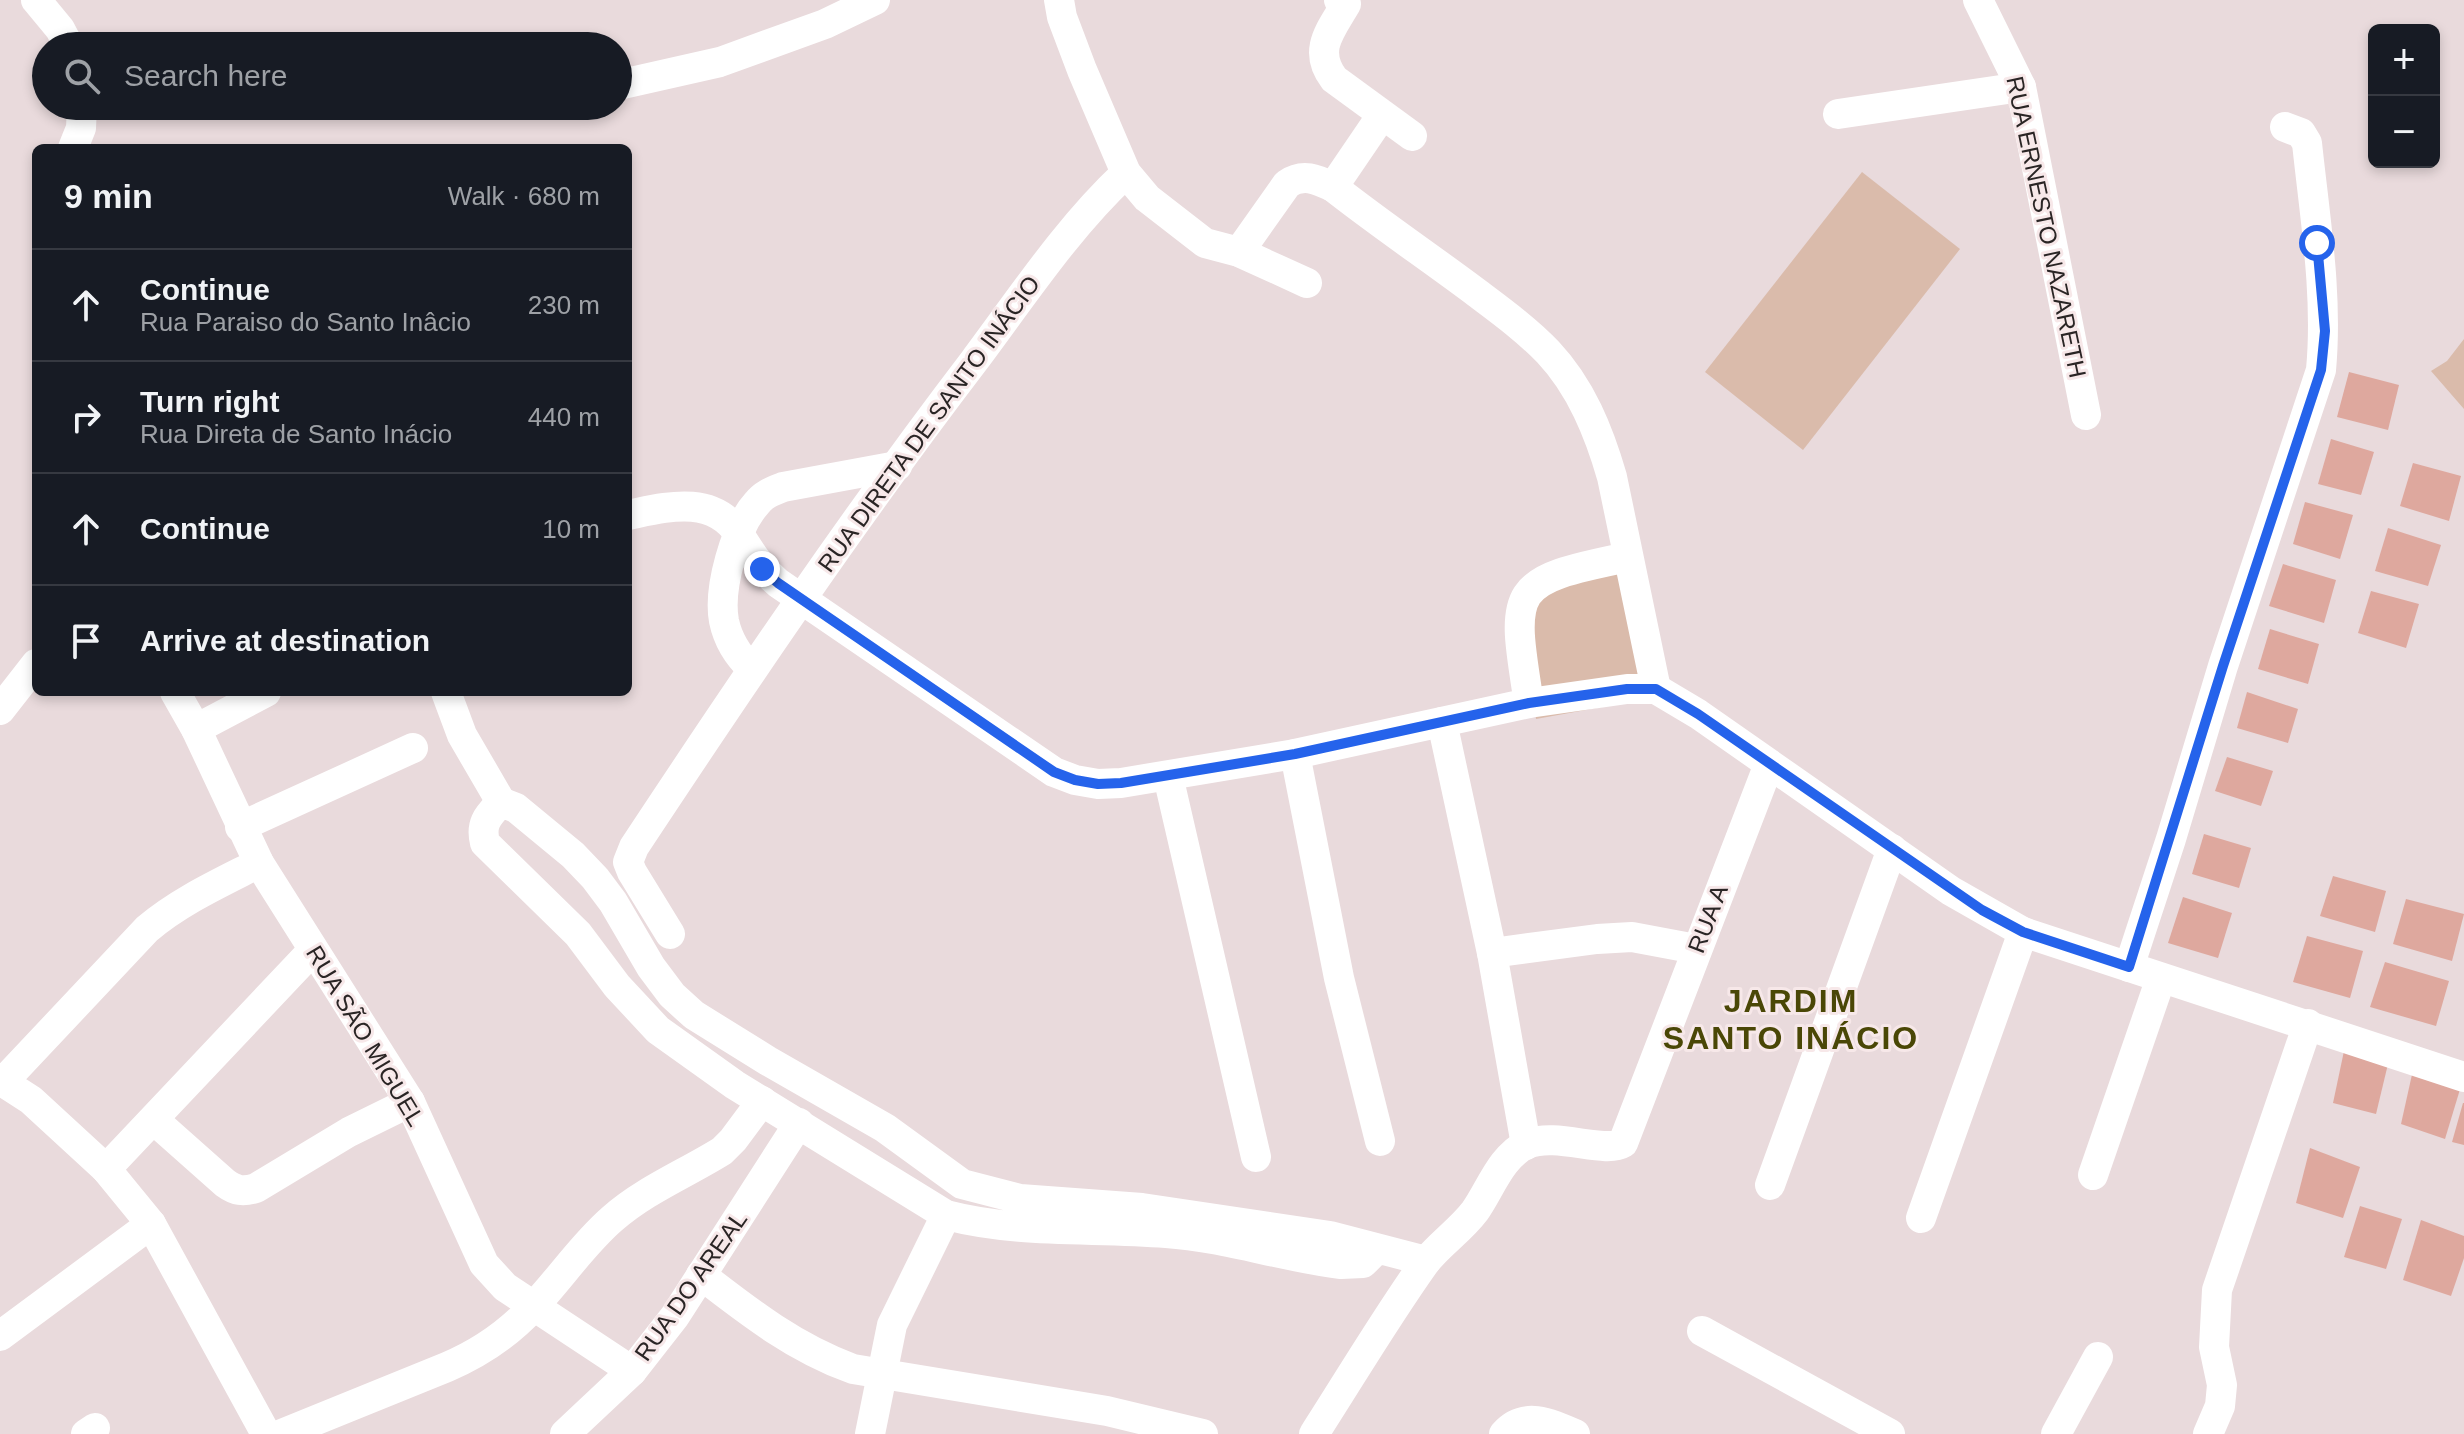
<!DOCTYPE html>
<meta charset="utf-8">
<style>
:root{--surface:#171b24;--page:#242831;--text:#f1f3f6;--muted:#9ea1a6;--line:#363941}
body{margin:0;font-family:Helvetica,sans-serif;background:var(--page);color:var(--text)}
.controls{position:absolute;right:24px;top:24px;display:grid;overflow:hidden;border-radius:12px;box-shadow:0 4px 12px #0003}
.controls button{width:72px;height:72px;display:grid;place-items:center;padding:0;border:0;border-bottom:2px solid var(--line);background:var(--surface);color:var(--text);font:40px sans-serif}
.stop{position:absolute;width:24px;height:24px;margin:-18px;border:6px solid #2563eb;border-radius:50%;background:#fff}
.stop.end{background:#2563eb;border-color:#fff;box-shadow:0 2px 8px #0008}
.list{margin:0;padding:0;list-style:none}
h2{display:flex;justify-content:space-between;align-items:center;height:104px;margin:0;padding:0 32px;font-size:34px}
h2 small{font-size:26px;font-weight:400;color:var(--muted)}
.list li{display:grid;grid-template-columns:52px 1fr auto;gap:24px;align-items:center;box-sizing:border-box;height:112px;padding:0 32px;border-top:2px solid var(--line)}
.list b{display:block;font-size:30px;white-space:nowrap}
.list p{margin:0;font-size:26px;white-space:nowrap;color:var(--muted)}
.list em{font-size:26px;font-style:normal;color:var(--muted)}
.icon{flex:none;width:44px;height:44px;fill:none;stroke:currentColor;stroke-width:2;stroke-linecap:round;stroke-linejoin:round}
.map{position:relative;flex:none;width:2464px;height:1434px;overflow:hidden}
.search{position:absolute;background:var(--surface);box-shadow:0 4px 12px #0003;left:32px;top:32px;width:600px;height:88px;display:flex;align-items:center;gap:20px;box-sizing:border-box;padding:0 28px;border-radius:44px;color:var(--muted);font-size:30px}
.panel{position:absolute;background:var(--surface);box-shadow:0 4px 12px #0003;left:32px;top:144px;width:600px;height:552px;border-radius:12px}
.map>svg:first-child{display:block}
.green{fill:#dabbab}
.building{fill:#dea89e}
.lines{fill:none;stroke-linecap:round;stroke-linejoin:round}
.minor{stroke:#fff;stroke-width:30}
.route{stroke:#2563eb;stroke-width:10}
.labels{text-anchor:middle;stroke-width:6;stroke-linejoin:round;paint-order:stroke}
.street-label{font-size:24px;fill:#2a2525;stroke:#f7e8e9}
.district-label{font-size:32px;font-weight:bold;letter-spacing:2px;fill:#4a4706;stroke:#f7e8e9}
</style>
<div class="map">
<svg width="2464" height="1434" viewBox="0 0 2464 1434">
<rect width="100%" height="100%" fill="#e9dadc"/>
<g class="green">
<path d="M 1862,172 L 1960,249 L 1803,450 L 1705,372 Z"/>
<path d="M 2464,339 L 2464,409 L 2431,371 L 2447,361 Z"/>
<path d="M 1632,562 L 1652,698 L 1536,719 L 1524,635 L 1532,597 Z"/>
</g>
<g class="building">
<path d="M 2349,372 L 2399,385 L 2388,430 L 2337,417 Z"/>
<path d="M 2331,439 L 2374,452 L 2361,495 L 2318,484 Z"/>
<path d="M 2413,463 L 2461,476 L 2449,521 L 2400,506 Z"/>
<path d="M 2305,502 L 2353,515 L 2340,559 L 2293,544 Z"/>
<path d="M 2388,528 L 2441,545 L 2428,586 L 2375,571 Z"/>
<path d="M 2283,564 L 2336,580 L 2324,623 L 2269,606 Z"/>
<path d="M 2371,591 L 2419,604 L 2406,648 L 2358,633 Z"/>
<path d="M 2270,629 L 2319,644 L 2308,684 L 2258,669 Z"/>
<path d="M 2247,692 L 2298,709 L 2288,743 L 2237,728 Z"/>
<path d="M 2227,757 L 2273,771 L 2261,806 L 2215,791 Z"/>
<path d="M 2204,834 L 2251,848 L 2239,888 L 2192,874 Z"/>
<path d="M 2333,876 L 2386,891 L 2375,932 L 2320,916 Z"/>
<path d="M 2183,897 L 2232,913 L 2218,958 L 2168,943 Z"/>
<path d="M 2406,899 L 2464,914 L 2452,961 L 2393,944 Z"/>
<path d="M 2307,936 L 2363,951 L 2350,998 L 2293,982 Z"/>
<path d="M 2385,962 L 2449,981 L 2436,1026 L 2370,1007 Z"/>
<path d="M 2344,1051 L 2388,1064 L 2376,1114 L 2333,1103 Z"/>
<path d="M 2413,1070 L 2461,1086 L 2445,1139 L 2401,1124 Z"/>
<path d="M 2463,1103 L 2464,1103 L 2464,1145 L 2452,1142 Z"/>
<path d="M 2310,1148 L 2360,1167 L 2343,1218 L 2296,1203 Z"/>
<path d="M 2360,1206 L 2402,1219 L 2386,1269 L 2344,1257 Z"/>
<path d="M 2421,1220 L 2464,1236 L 2464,1258 L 2451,1296 L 2403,1280 Z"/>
</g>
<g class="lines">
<g class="minor">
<path d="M 36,0 L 60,29 L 69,46"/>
<path d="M 1059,0 L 1062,17 L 1082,70 L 1126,173 L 1147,198 L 1205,243 L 1239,252 L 1307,283"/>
<path d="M 1339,0 L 1346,4 C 1331,30 1312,50 1334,79 L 1412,136"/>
<path d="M 1978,0 L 2021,87 L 2086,415"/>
<path d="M 618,85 L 720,62 L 825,24 L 875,0"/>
<path d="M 1838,114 L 2021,87"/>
<path d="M 73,148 L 81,128 L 82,106"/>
<path d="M 1333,187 L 1382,115"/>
<path d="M 1239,252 L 1287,184 C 1303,173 1316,179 1333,187 C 1380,224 1429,257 1477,293 C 1501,311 1527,330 1548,352 C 1581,387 1599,432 1612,477 L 1656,689"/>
<path d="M 628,515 C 667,507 712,494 739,534 C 751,553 760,568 778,583 L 1054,772 L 1075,780 L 1098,784 L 1121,783 L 1295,754 L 1529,703 L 1627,689 L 1656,689 L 1698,714 L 1951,891 L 2023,932 L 2464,1077"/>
<path d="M 752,669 C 738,656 728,640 724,621 C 718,589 735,527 757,503 C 764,494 773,491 783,487 L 897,466"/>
<path d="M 175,692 L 196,729 L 259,863 L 410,1102 L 484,1264 L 505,1287 L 632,1371"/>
<path d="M 446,692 L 462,735 L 501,802"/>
<path d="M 1529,703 C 1510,586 1510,581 1628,557"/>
<path d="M 0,710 L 36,664"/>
<path d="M 1442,722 L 1492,953 L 1526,1145"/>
<path d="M 196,729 L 266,692"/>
<path d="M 1295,754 L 1339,978 L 1380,1141"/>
<path d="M 1168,776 L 1256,1157"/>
<path d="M 240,827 L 413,748"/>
<path d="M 670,934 L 632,872 L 628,862 L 634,847 C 743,682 854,518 974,361 C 1022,297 1067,228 1126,173"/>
<path d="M 1492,953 L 1597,939 L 1632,937 L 1696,949"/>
<path d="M 2129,967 L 2171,839 L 2223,666 L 2321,370 C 2328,295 2315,219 2307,143 L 2301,133 L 2285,127"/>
<path d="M 0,1080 L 31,1100 L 106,1169 L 151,1224 L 266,1434"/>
<path d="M 3,1082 L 147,929 C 180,901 220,883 259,863"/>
<path d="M 154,1120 L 225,1183 C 236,1191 243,1192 256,1188 L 349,1132 L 410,1102"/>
<path d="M 106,1169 L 313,950"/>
<path d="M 2093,1175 L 2161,978"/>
<path d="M 1770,1185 L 1892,849"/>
<path d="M 1921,1218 L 2023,932"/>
<path d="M 1377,1249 L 1363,1263 L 1341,1264 C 1282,1257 1225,1237 1166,1233 C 1092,1227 1019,1234 946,1215 L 735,1085 L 658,1030 L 617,986 L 578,934 L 485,843 C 480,823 488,816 501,802 L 516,808 L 573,855 L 595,878 L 613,902 L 651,967 L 672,995 L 694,1015 L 768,1061 L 885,1128 L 962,1184 L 1020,1199 L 1142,1208 L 1330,1236 L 1426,1261"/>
<path d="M 701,1275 C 750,1313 795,1348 853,1369 L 1107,1411 L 1203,1434"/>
<path d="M 1702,1331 L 1890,1434"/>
<path d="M 0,1336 L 151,1224"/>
<path d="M 86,1434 L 95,1428"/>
<path d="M 282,1434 L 447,1367 C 480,1353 509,1333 533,1307 C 560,1279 582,1245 612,1219 C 645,1190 685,1174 722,1151 L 733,1140 L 762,1101"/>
<path d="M 565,1434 L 632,1371 L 675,1316 L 799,1123"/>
<path d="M 870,1434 L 892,1325 L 946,1215"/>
<path d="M 1314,1434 C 1350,1378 1385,1319 1424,1264 C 1438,1245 1460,1231 1475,1211 C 1490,1190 1501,1156 1527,1144 C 1556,1132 1605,1154 1623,1143 L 1769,764"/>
<path d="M 1504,1434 C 1524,1411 1550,1423 1575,1434"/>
<path d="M 2056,1434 L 2098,1357"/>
<path d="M 2208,1434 L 2220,1406 L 2222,1385 L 2214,1347 L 2217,1290 L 2308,1024"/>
</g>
</g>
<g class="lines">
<path class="route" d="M 762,569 L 778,583 L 1054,772 L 1075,780 L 1098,784 L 1121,783 L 1295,754 L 1529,703 L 1627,689 L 1656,689 L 1698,714 L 1982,910 L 2023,932 L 2129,967 L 2223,666 L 2321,370 L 2325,331 L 2317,243"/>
</g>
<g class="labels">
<g class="street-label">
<text transform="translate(2046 227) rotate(78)" y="8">RUA ERNESTO NAZARETH</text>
<text transform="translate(929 424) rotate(-54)" y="8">RUA DIRETA DE SANTO INÁCIO</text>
<text transform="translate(1708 919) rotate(-69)" y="8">RUA A</text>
<text transform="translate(365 1036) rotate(59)" y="8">RUA SÃO MIGUEL</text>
<text transform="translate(691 1286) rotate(-55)" y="8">RUA DO AREAL</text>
</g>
<g class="district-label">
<text x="1791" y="1012">JARDIM<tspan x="1791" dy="37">SANTO INÁCIO</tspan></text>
</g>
</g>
</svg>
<div class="controls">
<button>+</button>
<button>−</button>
</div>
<div class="stop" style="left:2317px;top:243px"></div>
<div class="stop end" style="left:762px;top:569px"></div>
<div class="search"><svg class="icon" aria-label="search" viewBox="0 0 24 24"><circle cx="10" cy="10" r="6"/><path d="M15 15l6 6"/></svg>Search here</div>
<section class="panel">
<h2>9 min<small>Walk · 680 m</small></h2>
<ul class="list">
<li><svg class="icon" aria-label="ahead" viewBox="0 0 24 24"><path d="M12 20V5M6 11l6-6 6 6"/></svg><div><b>Continue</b><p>Rua Paraiso do Santo Inâcio</p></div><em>230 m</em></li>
<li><svg class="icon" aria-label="right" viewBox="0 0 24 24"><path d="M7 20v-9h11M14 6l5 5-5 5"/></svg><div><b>Turn right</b><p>Rua Direta de Santo Inácio</p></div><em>440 m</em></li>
<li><svg class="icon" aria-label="ahead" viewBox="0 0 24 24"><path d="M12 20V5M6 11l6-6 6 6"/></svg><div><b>Continue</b></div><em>10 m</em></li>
<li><svg class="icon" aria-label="arrive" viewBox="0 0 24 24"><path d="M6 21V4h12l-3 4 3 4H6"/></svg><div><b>Arrive at destination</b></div></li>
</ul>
</section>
</div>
